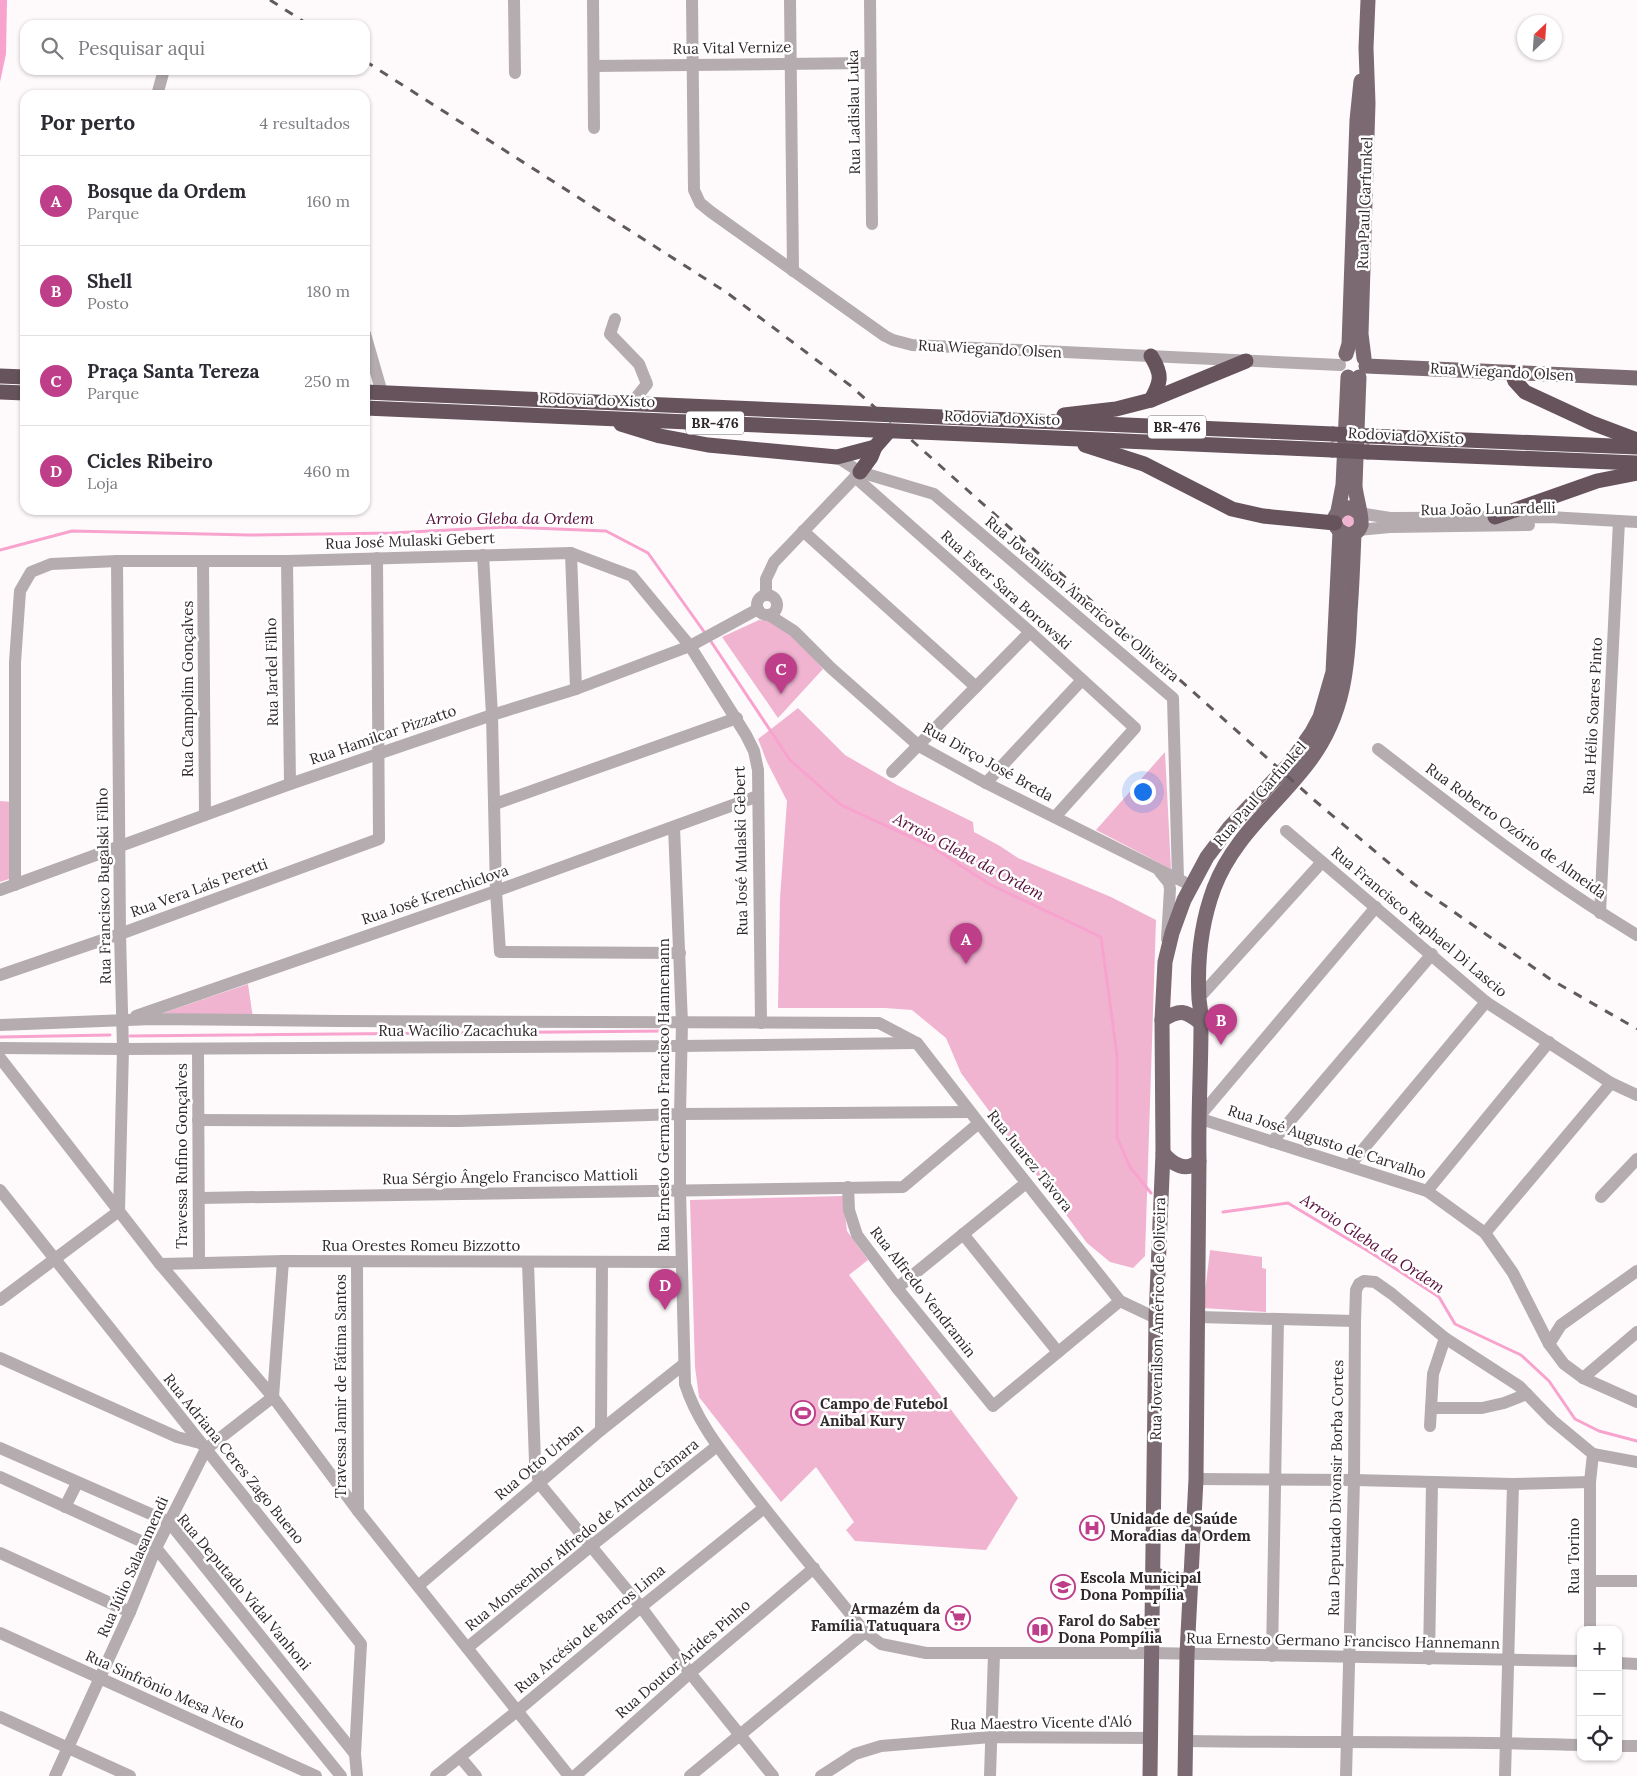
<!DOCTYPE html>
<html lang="pt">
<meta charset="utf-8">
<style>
:root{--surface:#fff;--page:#f7f7f7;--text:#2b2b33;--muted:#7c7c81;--line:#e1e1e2;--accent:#be3e89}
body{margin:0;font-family:Lora,serif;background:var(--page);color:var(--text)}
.controls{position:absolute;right:15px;bottom:15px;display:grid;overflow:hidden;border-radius:10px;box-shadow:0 1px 4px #0004}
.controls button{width:45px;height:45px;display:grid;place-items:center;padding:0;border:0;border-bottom:1px solid var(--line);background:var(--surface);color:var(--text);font:25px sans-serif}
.compass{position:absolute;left:1517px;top:15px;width:45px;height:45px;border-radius:50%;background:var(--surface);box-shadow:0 1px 4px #0004;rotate:25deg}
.you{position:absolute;left:1142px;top:791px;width:18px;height:18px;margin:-12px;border:4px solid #fff;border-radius:50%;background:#1a73e8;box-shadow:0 0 0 8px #1a73e833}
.badge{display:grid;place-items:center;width:32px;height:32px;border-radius:50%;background:var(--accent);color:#fff;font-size:16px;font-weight:700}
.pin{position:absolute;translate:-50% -41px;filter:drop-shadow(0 1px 2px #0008)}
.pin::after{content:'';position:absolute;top:26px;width:18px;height:15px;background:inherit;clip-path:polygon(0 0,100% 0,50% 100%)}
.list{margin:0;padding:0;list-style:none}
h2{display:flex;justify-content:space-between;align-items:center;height:65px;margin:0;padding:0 20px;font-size:21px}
h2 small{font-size:16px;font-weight:400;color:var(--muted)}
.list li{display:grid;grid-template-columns:32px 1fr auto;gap:15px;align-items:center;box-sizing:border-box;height:90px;padding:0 20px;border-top:1px solid var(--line)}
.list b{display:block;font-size:19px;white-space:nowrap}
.list p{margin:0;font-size:16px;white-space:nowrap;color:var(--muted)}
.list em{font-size:16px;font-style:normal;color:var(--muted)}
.icon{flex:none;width:28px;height:28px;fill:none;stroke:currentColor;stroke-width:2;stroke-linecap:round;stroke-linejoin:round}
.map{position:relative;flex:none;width:1637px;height:1776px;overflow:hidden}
.search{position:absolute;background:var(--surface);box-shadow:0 1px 4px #0004;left:20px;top:20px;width:350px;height:55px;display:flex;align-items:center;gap:12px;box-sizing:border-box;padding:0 18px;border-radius:15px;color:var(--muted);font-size:19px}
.panel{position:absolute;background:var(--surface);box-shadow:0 1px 4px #0004;left:20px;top:90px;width:350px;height:425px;border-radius:15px}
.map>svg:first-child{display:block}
.green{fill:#f0b4d1}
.water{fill:#f8a3ce}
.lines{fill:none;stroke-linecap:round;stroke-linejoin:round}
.stream{stroke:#f8a3ce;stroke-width:3}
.minor{stroke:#b5acb0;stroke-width:12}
.major{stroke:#7b6a72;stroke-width:15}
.highway{stroke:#66535c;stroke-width:15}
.rail{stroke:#615a5d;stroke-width:3;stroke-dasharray:9 9;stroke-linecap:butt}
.highway-bridge{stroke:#66535c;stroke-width:15}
.labels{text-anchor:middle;stroke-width:5;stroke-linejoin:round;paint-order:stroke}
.shield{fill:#fff;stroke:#6f686b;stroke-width:1}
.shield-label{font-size:14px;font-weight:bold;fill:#31282c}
.street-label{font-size:15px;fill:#31282c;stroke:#fff}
.poi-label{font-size:15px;font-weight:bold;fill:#31282c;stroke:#fff;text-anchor:start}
.water-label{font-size:16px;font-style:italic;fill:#560c3a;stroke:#fff}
</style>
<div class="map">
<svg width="1637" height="1776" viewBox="0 0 1637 1776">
<rect width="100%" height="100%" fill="#fefafc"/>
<g class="green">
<path d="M 1344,514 L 1354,516 L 1355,526 L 1345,529 L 1340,518 Z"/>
<path d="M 759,620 L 771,621 L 798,641 L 823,669 L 778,718 L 722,637 Z"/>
<path d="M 798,708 L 845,755 L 897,785 L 973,822 L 974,832 L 1000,846 L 1018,858 L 1111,897 L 1156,920 L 1145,1256 L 1133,1268 L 1110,1262 L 1087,1243 L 961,1073 L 946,1038 L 912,1010 L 885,1008 L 778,1008 L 780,898 L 787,801 L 767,762 L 758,739 Z"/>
<path d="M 1165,752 L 1171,869 L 1096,830 Z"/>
<path d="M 0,801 L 13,802 L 12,878 L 0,882 Z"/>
<path d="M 248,984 L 253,1018 L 163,1013 Z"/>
<path d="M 843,1196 L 847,1231 L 868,1260 L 849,1275 L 1018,1498 L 986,1550 L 855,1541 L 846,1530 L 854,1522 L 816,1467 L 781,1502 L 699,1397 L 695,1367 L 690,1200 Z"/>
<path d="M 1210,1250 L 1262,1257 L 1262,1268 L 1266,1269 L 1266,1312 L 1203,1308 Z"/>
</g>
<path class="water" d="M 0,0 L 7,0 L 6,54 L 0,82 Z"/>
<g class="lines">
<g class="stream">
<path d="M 0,550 L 72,531 L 249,535 L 392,533 L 506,527 L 606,531 L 648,553 L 705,633"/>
<path d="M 710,640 L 790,760 L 841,805 L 934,848 L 989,884 L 1101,937 L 1117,1055 L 1117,1137 L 1130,1167 L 1151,1193"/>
<path d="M 130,1036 L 664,1031"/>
<path d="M 0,1037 L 110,1035"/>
<path d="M 1223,1212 L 1288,1203 L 1373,1254 L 1439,1297 L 1455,1324 L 1521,1355 L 1549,1381 L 1575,1419 L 1599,1431 L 1637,1441"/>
</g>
<g class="minor">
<path d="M 514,0 L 515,73"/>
<path d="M 593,0 L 594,128"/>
<path d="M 692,0 L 694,190 L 700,203 L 711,212 L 885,336 L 893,340 L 912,345 L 1340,365"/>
<path d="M 790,0 L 793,271"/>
<path d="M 870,0 L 872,224"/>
<path d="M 594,66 L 870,63"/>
<path d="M 157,95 L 164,70"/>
<path d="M 615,319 L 610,334 L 639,364 L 647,384 L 631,404"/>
<path d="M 365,334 L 382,393"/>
<path d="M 837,457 L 860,472 L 934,494 L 1173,698 L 1178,879"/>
<path d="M 855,477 L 1030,632 L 1135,728 L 1055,817"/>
<path d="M 1359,513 L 1390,518 L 1549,517 L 1637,522"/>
<path d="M 1358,530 L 1390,527 L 1529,525"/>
<path d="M 803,531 L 976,687"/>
<path d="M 571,553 L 576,689"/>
<path d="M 483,555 L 492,715 L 496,891 L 500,952 L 680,953"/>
<path d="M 117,561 L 120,934 L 123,1049 L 119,1211"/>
<path d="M 287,561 L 290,784"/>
<path d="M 203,562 L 205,815"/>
<path d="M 766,595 L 766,579 L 774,562 L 860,472"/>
<circle cx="767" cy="605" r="10"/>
<path d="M 769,615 L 794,631 L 831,668 L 919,746 L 986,783 L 1184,882"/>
<path d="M 1378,749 C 1462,814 1545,880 1637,935"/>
<path d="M 892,772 L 1030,632"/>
<path d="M 986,783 L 1082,680"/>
<path d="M 495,804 L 737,718"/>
<path d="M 674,827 L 682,1023 L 680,1114 L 680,1190 L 685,1384 C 697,1422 722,1452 746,1484 C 784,1534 825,1582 865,1632 L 881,1644 L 926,1653 L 1151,1653 L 1581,1661"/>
<path d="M 1286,831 L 1486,1002 L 1611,1083 L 1637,1095"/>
<path d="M 1160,872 L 1169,883 L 1170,889 L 1167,939"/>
<path d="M 15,885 L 15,662 L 20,591 L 31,572 L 51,564 L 117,561 L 287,561 L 571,553 L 632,576 L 690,646 L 746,735 L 754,751 L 758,770 L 761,1023"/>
<path d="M 0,890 L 290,784 L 492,715 L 576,689 L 690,646 L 758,609"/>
<path d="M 1376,907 L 1198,1118 L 1427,1191 L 1485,1233 L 1513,1273 L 1549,1344 L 1564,1364 L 1583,1378 L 1637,1402"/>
<path d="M 1600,913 L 1619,521"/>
<path d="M 0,975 L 120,934 L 379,839 L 377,558"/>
<path d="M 1199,998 L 1322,862"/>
<path d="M 136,1016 L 496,891 L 758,796"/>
<path d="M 0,1025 L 153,1019 L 339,1021 L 879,1023 L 917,1043 L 979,1123 L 1120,1301 L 1156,1318"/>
<path d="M 0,1048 L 123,1049 L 681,1046 L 917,1043"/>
<path d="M 198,1049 L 199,1262"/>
<path d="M 0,1058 L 160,1264 L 273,1397 L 358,1511 L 569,1776"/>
<path d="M 198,1120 L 459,1121 L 680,1114 L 970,1112"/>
<path d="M 1272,1142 L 1432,954"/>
<path d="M 1350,1165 L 1486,1002"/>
<path d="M 848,1187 L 849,1210 L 857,1235 L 897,1288 L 993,1406 L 1120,1301"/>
<path d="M 0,1190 L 361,1644 L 355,1754 L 357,1776"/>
<path d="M 1427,1191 L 1549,1042"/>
<path d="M 1601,1197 L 1637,1159"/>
<path d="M 199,1198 L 903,1187 L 979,1123"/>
<path d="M 1485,1233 L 1611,1083"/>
<path d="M 963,1234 L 1058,1352"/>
<path d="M 357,1262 L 358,1511"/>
<path d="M 528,1263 L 535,1462 L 539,1483 L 641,1607 L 690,1673 L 773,1776"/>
<path d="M 160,1264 L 283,1261 L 681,1262"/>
<path d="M 897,1288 L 1026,1183"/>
<path d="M 0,1300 L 119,1211"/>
<path d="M 1198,1317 L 1355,1321"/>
<path d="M 1549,1344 L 1561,1325 L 1637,1271"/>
<path d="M 0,1358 L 177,1437 L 200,1443"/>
<path d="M 1583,1378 L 1637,1332"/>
<path d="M 1431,1408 L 1482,1408 L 1504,1403 L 1527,1394"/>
<path d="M 1430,1426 L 1433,1374 L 1445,1338"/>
<path d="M 601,1430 L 602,1263"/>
<path d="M 0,1448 L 169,1522 L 355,1754"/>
<path d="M 0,1477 L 156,1548 L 341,1776"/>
<path d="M 1196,1479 L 1354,1480 L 1513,1484 L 1590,1482"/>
<path d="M 65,1507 L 77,1483"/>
<path d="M 0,1553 L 130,1612"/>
<path d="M 1590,1581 L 1637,1581"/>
<path d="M 418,1586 L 601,1430 L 684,1364"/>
<path d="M 1590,1630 L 1590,1482 L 1593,1454 L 1637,1462"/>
<path d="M 0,1633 L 316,1776"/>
<path d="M 467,1648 L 591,1546 L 717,1446"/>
<path d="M 1272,1656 L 1278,1319"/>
<path d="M 1429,1659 L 1432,1482"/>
<path d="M 1618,1663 L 1637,1664"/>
<path d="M 0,1717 L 130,1776"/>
<path d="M 1186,1741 C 1317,1743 1449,1741 1581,1745"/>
<path d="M 1618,1746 L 1637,1746"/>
<path d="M 460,1757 L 476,1776"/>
<path d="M 55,1776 L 130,1612 L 156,1548 L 206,1449 L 273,1397 L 283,1261"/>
<path d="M 436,1776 L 517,1711 L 641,1607 L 764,1508"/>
<path d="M 575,1776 L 690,1673 L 814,1568"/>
<path d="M 690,1776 L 865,1632"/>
<path d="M 821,1776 L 855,1754 L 881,1746 L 991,1737 L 1150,1738"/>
<path d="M 990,1776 L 994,1654"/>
<path d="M 1346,1776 L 1354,1480 L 1355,1321 L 1356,1290 L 1359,1284 L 1364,1281 L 1375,1282 L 1392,1294 L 1445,1338 L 1519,1386 L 1552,1420 L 1593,1454"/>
<path d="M 1505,1776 L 1513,1484"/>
</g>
<g class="major">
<path d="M 1346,354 L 1349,344 L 1357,120 L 1361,81"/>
<path d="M 1364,358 L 1361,334 L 1368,103 L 1366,48 L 1368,0"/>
<path d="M 1366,366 L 1637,378"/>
<path d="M 1338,511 L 1343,485 L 1348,377"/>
<path d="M 1359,513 C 1350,504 1339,507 1334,519 C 1335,535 1356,541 1361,525 C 1363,519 1355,494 1355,485 L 1359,377"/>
<path d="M 1162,1020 C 1180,1009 1185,1010 1201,1023"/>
<path d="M 1163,1153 C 1172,1164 1186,1173 1199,1161"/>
<path d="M 1154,1574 L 1175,1582 L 1191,1578"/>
<path d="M 1150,1776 L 1156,1318 L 1163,1153 L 1162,1020 L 1165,962 L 1172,933 L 1184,900 L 1207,857 L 1229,828 L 1291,762 L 1312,732 L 1320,717 L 1333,672 L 1340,532"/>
<path d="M 1185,1776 L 1187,1654 L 1196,1479 L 1199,1161 C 1198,1116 1201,1071 1201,1025 C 1202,1017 1200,1008 1199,999 C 1197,962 1201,923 1214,888 C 1234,835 1279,803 1311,759 C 1344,714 1348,666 1350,612 C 1352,586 1353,560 1354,533"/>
</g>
<g class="highway">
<path d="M 1151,356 C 1163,375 1161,382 1151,400"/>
<path d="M 1512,373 L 1515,381 L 1525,392 L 1592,423 L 1637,440"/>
<path d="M 0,376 L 25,377"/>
<path d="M 0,392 L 25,393"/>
<path d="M 365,392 L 1333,434"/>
<path d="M 365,408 L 1332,450"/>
<path d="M 1064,415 L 1116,409 L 1151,400 L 1246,361"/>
<path d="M 621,424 L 660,436 L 708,445 L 837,457 L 875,447 L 889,431"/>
<path d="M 1368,436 L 1637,447"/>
<path d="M 1085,445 L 1144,464 L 1232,509 L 1263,516 L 1335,523"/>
<path d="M 1368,452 L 1637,463"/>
<path d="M 860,472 L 871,457 L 875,447"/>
<path d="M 1495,517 L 1597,481 L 1637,473"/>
</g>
<g class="rail">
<path d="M 270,0 L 309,25"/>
<path d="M 365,61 L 726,292 L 851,386 L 1314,800 L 1414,884 L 1550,979 L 1637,1029"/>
</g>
<g class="highway-bridge">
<path d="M 1333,434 L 1368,436"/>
<path d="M 1332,450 L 1368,452"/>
</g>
</g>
<defs>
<symbol id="stadium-ring" viewBox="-11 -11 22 22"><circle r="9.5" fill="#fff" stroke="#be3e89" stroke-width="1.5"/><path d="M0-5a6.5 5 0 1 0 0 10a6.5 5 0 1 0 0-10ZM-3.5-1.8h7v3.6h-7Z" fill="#be3e89"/></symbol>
<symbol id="hospital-ring" viewBox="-11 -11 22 22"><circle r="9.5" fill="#fff" stroke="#be3e89" stroke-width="1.5"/><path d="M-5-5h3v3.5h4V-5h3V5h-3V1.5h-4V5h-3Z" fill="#be3e89"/></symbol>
<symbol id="school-ring" viewBox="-11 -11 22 22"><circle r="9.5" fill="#fff" stroke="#be3e89" stroke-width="1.5"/><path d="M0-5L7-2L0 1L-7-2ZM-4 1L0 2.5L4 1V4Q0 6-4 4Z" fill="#be3e89"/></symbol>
<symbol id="supermarket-ring" viewBox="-11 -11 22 22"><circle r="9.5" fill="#fff" stroke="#be3e89" stroke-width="1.5"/><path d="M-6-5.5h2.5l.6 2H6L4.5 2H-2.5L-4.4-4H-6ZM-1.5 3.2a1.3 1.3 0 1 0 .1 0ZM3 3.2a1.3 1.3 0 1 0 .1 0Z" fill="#be3e89"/></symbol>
<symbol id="library-ring" viewBox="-11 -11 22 22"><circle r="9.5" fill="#fff" stroke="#be3e89" stroke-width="1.5"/><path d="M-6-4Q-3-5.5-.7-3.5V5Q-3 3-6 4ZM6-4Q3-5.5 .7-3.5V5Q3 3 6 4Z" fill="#be3e89"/></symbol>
</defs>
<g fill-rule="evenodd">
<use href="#stadium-ring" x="789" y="1399" width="28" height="28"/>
<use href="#hospital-ring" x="1078" y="1514" width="28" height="28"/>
<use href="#school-ring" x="1049" y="1573" width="28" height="28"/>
<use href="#supermarket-ring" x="944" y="1604" width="28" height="28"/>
<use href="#library-ring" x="1026" y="1616" width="28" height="28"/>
</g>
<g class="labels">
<g class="shield">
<rect x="686" y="411.5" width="58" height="23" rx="4"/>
<rect x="1148" y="415.5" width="58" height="23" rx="4"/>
</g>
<g class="shield-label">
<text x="715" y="428">BR-476</text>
<text x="1177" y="432">BR-476</text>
</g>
<g class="street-label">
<text transform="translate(732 48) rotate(-1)" y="5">Rua Vital Vernize</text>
<text transform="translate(854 112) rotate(-91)" y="5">Rua Ladislau Luka</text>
<text transform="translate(1365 203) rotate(-88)" y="5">Rua Paul Garfunkel</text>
<text transform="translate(990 349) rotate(3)" y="5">Rua Wiegando Olsen</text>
<text transform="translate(1502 372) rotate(3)" y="5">Rua Wiegando Olsen</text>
<text transform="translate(597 400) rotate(2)" y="5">Rodovia do Xisto</text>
<text transform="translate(1002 418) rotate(2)" y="5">Rodovia do Xisto</text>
<text transform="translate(1406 436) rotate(3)" y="5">Rodovia do Xisto</text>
<text transform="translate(1488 509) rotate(-1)" y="5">Rua João Lunardelli</text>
<text transform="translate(410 541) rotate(-2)" y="5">Rua José Mulaski Gebert</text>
<text transform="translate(1006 590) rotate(42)" y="5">Rua Ester Sara Borowski</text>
<text transform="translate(1082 599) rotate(40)" y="5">Rua Jovenilson Americo de Olliveira</text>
<text transform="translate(272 672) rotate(-91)" y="5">Rua Jardel Filho</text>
<text transform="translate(188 689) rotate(-90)" y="5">Rua Campolim Gonçalves</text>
<text transform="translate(1593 716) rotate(-87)" y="5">Rua Hélio Soares Pinto</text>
<text transform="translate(383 735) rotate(-19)" y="5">Rua Hamilcar Pizzatto</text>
<text transform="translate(988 762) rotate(29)" y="5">Rua Dirço José Breda</text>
<text transform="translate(1260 794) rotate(-49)" y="5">Rua Paul Garfunkel</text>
<text transform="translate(1516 831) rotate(36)" y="5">Rua Roberto Ozório de Almeida</text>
<text transform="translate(741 851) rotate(-91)" y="5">Rua José Mulaski Gebert</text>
<text transform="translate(104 886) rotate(-91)" y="5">Rua Francisco Bugalski Filho</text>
<text transform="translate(199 888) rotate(-20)" y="5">Rua Vera Laís Peretti</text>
<text transform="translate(435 895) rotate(-19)" y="5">Rua José Krenchiclova</text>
<text transform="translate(1419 922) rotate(40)" y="5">Rua Francisco Raphael Di Lascio</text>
<text x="458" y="1036">Rua Wacílio Zacachuka</text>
<text transform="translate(664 1095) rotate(-90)" y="5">Rua Ernesto Germano Francisco Hannemann</text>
<text transform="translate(1327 1142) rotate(18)" y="5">Rua José Augusto de Carvalho</text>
<text transform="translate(182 1156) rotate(-90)" y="5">Travessa Rufino Gonçalves</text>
<text transform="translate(1030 1161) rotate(51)" y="5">Rua Juarez Távora</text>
<text transform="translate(510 1177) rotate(-1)" y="5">Rua Sérgio Ângelo Francisco Mattioli</text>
<text x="421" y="1251">Rua Orestes Romeu Bizzotto</text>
<text transform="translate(923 1292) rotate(52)" y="5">Rua Alfredo Vendramin</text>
<text transform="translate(1158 1319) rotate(-89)" y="5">Rua Jovenilson Américo de Oliveira</text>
<text transform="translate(341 1386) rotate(-90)" y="5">Travessa Jamir de Fátima Santos</text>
<text transform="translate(234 1459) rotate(51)" y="5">Rua Adriana Ceres Zago Bueno</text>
<text transform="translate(539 1462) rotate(-40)" y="5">Rua Otto Urban</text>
<text transform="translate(1336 1488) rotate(-89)" y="5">Rua Deputado Divonsir Borba Cortes</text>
<text transform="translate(582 1535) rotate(-39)" y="5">Rua Monsenhor Alfredo de Arruda Câmara</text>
<text transform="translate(1574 1556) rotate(-90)" y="5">Rua Torino</text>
<text transform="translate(133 1567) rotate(-66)" y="5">Rua Júlio Salasamendi</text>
<text transform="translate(244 1592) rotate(50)" y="5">Rua Deputado Vidal Vanhoni</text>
<text transform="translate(590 1629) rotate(-40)" y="5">Rua Arcésio de Barros Lima</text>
<text transform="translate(1343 1641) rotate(1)" y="5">Rua Ernesto Germano Francisco Hannemann</text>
<text transform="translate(683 1659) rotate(-41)" y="5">Rua Doutor Arides Pinho</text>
<text transform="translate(165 1690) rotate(24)" y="5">Rua Sinfrônio Mesa Neto</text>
<text transform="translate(1041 1723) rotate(-1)" y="5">Rua Maestro Vicente d'Aló</text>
</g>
<g class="poi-label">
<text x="820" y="1409">Campo de Futebol<tspan x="820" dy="17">Anibal Kury</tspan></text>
<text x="1110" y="1524">Unidade de Saúde<tspan x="1110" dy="17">Moradias da Ordem</tspan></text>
<text x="1080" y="1583">Escola Municipal<tspan x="1080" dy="17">Dona Pompília</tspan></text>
<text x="940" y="1614" text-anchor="end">Armazém da<tspan x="940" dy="17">Família Tatuquara</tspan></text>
<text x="1058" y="1626">Farol do Saber<tspan x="1058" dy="17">Dona Pompília</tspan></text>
</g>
<g class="water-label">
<text x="510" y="524">Arroio Gleba da Ordem</text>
<text transform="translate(969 856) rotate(28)" y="6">Arroio Gleba da Ordem</text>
<text transform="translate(1373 1243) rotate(33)" y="6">Arroio Gleba da Ordem</text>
</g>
</g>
</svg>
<div class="controls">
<button>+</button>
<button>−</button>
<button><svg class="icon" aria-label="locate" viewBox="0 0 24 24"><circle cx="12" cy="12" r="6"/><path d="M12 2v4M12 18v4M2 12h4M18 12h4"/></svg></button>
</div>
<svg class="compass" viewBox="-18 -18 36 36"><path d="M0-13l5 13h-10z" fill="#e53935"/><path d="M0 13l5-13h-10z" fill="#7c7c81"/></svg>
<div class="you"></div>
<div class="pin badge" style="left:966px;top:964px">A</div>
<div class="pin badge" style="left:1221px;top:1045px">B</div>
<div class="pin badge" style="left:781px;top:694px">C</div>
<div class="pin badge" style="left:665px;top:1310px">D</div>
<div class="search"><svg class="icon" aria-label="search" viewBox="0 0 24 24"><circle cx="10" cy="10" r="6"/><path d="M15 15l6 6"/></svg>Pesquisar aqui</div>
<section class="panel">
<h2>Por perto<small>4 resultados</small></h2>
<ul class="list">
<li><span class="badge">A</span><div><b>Bosque da Ordem</b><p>Parque</p></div><em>160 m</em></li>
<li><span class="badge">B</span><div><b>Shell</b><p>Posto</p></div><em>180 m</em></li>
<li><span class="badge">C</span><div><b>Praça Santa Tereza</b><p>Parque</p></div><em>250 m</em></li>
<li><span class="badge">D</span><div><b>Cicles Ribeiro</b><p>Loja</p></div><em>460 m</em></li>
</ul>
</section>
</div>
